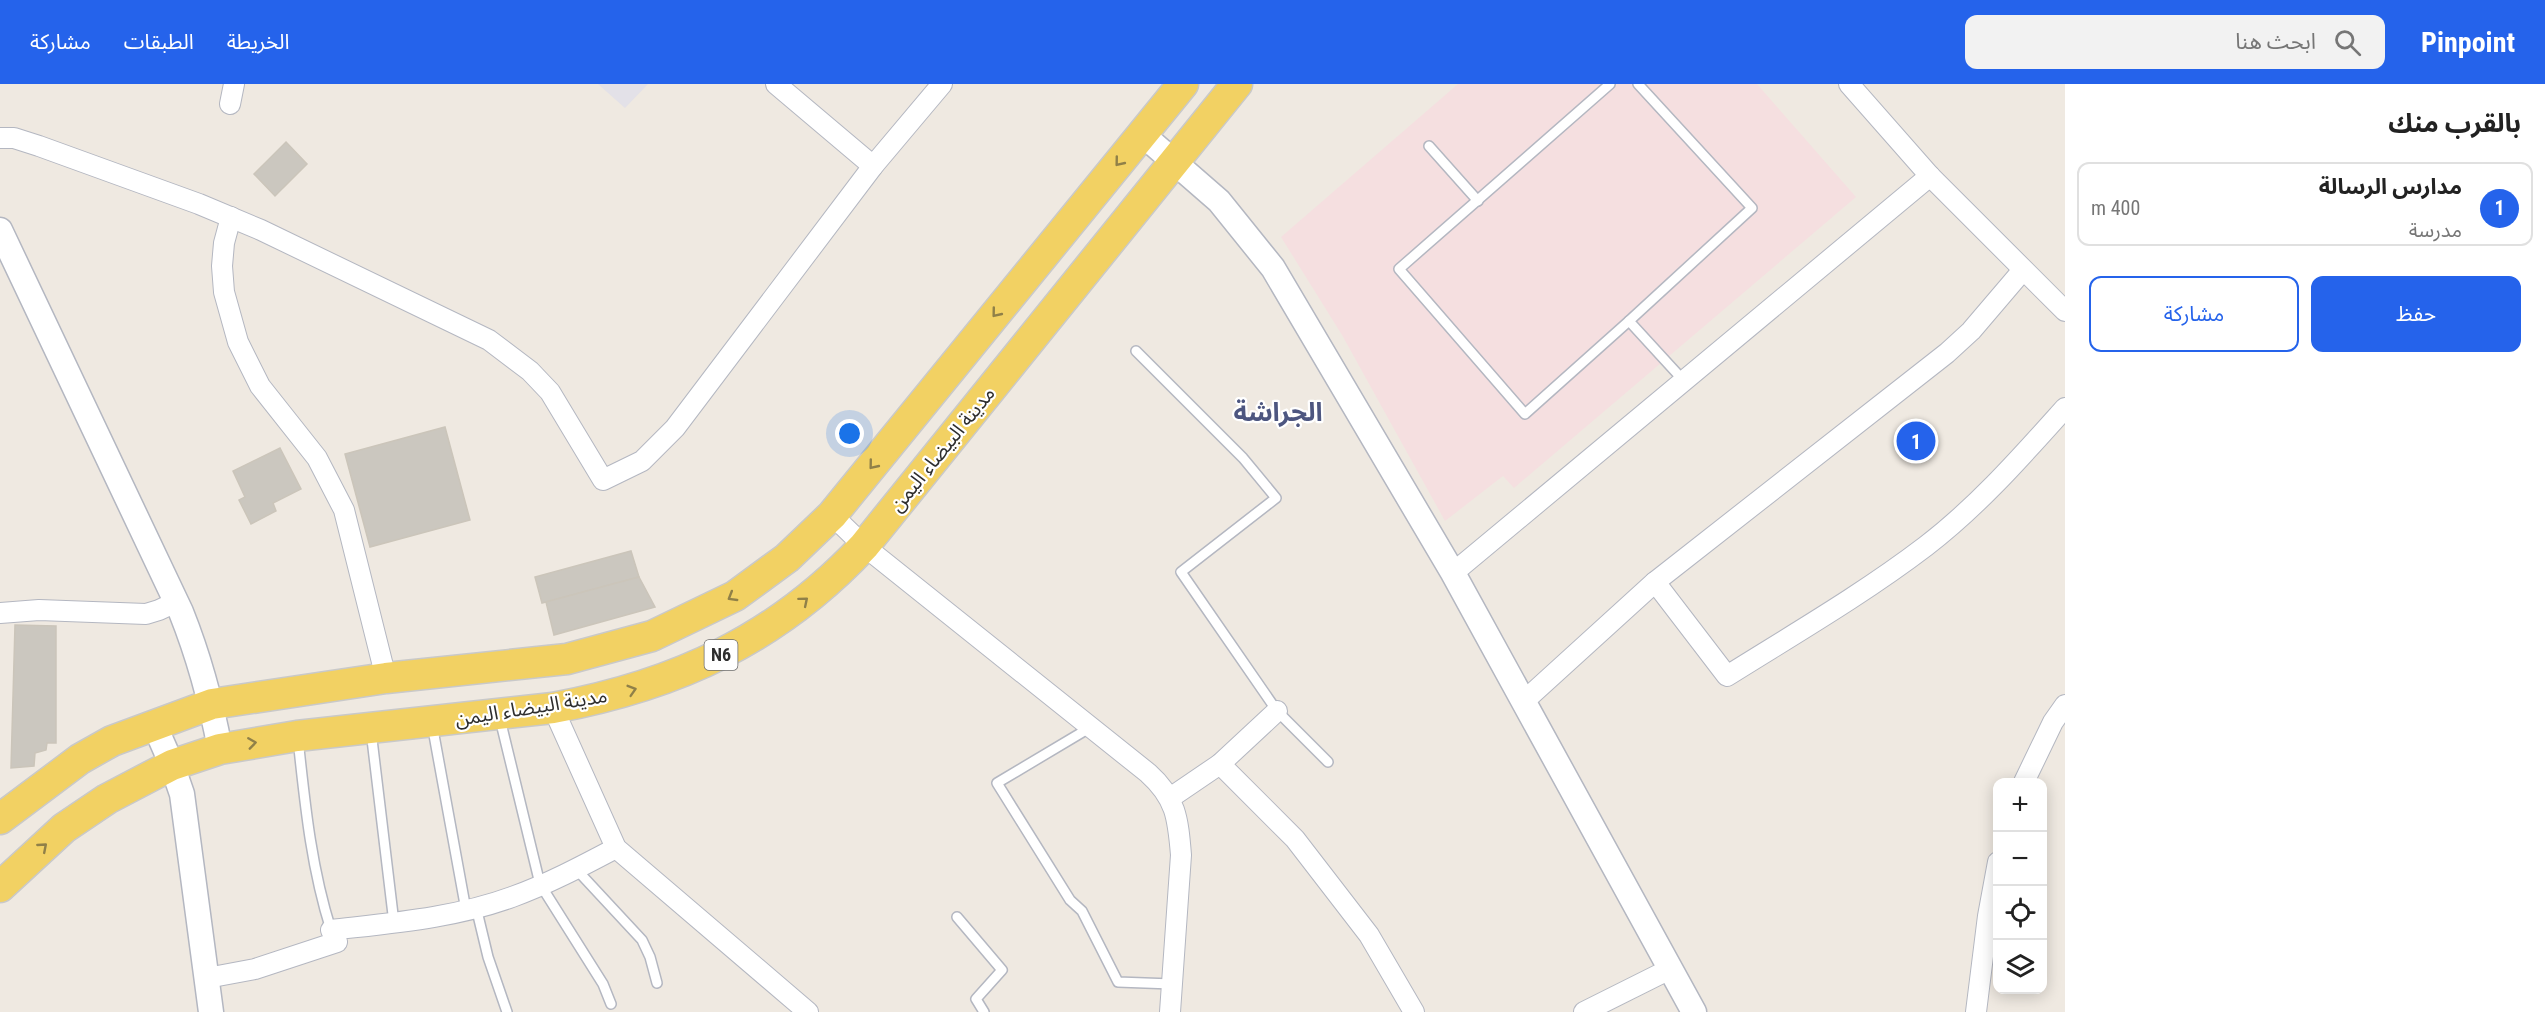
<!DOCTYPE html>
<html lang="ar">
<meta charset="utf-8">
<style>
:root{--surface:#fff;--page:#f2f2f2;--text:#222;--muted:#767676;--line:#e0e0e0;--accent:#2563eb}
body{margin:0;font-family:"Roboto Condensed","Noto Sans Arabic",sans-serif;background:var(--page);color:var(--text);direction:rtl}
.controls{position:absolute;right:18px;bottom:18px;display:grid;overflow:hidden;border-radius:12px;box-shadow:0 3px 15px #0003}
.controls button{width:54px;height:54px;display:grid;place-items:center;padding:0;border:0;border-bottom:2px solid var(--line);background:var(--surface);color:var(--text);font:30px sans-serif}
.you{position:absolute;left:850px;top:350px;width:21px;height:21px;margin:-15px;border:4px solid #fff;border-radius:50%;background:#1a73e8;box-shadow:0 0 0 9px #1a73e833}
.badge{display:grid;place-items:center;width:39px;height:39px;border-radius:50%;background:var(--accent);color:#fff;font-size:20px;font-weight:700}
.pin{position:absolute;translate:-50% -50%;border:3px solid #fff;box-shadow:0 2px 6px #0006}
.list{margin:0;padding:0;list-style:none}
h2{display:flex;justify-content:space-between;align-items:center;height:78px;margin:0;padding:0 24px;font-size:26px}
h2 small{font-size:20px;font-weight:400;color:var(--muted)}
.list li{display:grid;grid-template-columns:39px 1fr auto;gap:18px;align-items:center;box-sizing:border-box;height:84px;margin:0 12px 12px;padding:0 12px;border:2px solid var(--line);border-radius:12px}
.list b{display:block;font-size:22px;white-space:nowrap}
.list p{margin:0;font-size:20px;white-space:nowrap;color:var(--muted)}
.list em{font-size:20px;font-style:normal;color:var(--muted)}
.actions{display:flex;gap:12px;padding:18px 24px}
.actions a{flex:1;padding:14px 0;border:2px solid var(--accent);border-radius:12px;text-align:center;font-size:21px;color:var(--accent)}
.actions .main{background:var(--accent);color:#fff}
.icon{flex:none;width:33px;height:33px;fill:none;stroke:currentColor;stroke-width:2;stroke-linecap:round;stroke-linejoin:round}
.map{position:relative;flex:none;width:2065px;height:928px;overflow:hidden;direction:ltr}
header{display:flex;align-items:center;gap:36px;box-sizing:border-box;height:84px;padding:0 30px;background:var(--accent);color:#fff}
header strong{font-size:28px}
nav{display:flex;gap:33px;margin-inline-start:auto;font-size:21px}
.search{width:420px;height:54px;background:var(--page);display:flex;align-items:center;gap:15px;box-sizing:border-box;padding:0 21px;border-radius:12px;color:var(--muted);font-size:22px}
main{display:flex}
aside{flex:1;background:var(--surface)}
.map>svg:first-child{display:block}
.industrial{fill:#e3e1e8}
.medical{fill:#f5dfe0}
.building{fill:#cbc7bf;stroke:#cbc5ba;stroke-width:1.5}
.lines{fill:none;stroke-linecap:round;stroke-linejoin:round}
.service-casing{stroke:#b4b7c1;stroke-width:12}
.minor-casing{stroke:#b4b7c1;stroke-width:22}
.tertiary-casing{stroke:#b4b7c1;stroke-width:27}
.primary-casing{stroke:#c9c9c9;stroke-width:33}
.service{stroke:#fff;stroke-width:9}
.minor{stroke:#fff;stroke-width:20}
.tertiary{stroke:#fff;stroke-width:24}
.primary{stroke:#f2d163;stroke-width:30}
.oneway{stroke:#908048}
.labels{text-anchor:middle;stroke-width:4.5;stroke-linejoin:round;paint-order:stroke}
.shield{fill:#fff;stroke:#6d6d6d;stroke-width:1.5}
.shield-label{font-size:18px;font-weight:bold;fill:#2e2e2e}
.street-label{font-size:20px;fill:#2e2e2e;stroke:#fff}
.district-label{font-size:26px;font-weight:bold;fill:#4d5680;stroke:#fff}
</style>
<header>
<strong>Pinpoint</strong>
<div class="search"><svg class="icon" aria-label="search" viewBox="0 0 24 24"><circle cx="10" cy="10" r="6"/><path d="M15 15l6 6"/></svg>ابحث هنا</div>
<nav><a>الخريطة</a><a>الطبقات</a><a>مشاركة</a></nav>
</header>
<main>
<aside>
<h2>بالقرب منك<small></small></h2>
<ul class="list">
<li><span class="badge">1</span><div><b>مدارس الرسالة</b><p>مدرسة</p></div><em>400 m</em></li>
</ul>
<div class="actions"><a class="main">حفظ</a><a>مشاركة</a></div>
</aside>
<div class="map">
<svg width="2065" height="928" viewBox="0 0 2065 928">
<rect width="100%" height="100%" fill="#efe9e1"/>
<path class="industrial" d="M 598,0 L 648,0 L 625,24 Z"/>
<path class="medical" d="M 1458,0 L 1757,0 L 1856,113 L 1514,404 L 1503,392 L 1445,437 L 1342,251 L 1281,153 Z"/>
<g class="building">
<path d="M 286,58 L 307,80 L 275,112 L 254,90 Z"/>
<path d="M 445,343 L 470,436 L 370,463 L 345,370 Z"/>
<path d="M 280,364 L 301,405 L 273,419 L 276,427 L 251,440 L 239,416 L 245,413 L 233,387 Z"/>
<path d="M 631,467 L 639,493 L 542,519 L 535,493 Z"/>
<path d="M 639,493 L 655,523 L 554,551 L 546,518 Z"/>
<path d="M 15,541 L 56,542 L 56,659 L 47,659 L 46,666 L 35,669 L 34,682 L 11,684 Z"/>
</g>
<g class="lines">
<defs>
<g id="service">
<path d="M 1610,0 L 1399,185 L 1525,330 L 1629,237"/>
<path d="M 1638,0 L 1752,124 L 1629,237 L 1684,297"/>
<path d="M 1429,62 L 1478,117"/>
<path d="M 1136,267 L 1243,374 L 1276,414 L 1181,488 L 1277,627 L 1328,678"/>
<path d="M 500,635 L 540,800 L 603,900 L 611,920"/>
<path d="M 432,640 L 466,826"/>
<path d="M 1091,643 L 997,699 L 1070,816 L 1082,827 L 1118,898 L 1172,900"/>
<path d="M 371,647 L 394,839"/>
<path d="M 298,655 C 305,720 311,783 331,846"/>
<path d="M 576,785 L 642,856 L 650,873 L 657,899"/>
<path d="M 476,823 L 488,873 L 507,928"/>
<path d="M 957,833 L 1002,886 L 976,915 L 984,928"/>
</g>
<g id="minor">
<path d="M 776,0 L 873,82"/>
<path d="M 1849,0 L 1930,92 L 2065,227"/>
<path d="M 230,20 L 234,0"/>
<path d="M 0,54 L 14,54 L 39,62 L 199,120 L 261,146 L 489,256 L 530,287 L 550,308 L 603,396 L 642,377 L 675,344 L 873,82 L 942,0"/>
<path d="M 231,133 L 224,159 L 222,182 L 224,208 L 238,258 L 260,302 L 317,374 L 344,426 L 386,594"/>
<path d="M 832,431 L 864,462 L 1148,689 C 1176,714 1178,734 1181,771 L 1170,928"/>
<path d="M 1453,489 L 1930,92"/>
<path d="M 1655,498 L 1727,592 C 1794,550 1863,510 1926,462 C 1978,422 2021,373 2065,324"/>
<path d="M 0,529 L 39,526 L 146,530 L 159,526 L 176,518"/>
<path d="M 1523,618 L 1655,498 L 1947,269 L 1971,247 L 2023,186"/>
<path d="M 553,624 L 616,764 L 808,928"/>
<path d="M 1220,680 L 1295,755 L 1369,851 L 1414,928"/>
<path d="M 2024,698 L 2053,638 L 2065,621"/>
<path d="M 1170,714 L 1220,680 L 1277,627"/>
<path d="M 207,894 L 255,885 L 337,858 L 331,846 C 391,839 455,834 512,813 C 548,800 582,782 616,764"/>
<path d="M 1584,928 L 1670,885"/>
<path d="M 1976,928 L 1988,832 L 1998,778"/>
</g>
<g id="tertiary">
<path d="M 1142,50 L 1219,117 L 1273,184 L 1453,489 L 1694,928"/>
<path d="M 0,146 L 181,528 C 199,573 211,617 220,665"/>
<path d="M 154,640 L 172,681 L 182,710 L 211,928"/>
</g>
<g id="primary">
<path d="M 0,735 L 80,675 L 112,657 L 212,620 L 386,594 L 567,575 L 652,552 L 735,512 L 787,474 L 832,431 L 1183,0"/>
<path d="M 0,803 L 64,744 L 107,715 L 172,681 L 220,665 L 297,652 L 553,624 C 677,601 777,555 864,462 L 1237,0"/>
</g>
</defs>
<use href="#service" class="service-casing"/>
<use href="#minor" class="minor-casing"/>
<use href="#tertiary" class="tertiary-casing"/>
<use href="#primary" class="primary-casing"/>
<use href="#service" class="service"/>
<use href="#minor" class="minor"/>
<use href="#tertiary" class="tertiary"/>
<use href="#primary" class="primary"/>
</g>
<defs><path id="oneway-chevron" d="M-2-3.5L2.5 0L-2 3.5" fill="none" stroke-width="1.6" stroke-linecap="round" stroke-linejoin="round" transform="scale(1.5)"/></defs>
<g class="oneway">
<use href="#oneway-chevron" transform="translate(1119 78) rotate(129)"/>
<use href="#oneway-chevron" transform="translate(996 229) rotate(129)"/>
<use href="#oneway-chevron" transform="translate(873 381) rotate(129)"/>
<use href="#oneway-chevron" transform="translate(732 513) rotate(149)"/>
<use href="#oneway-chevron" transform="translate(804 517) rotate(-40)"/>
<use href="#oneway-chevron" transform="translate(632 606) rotate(-17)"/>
<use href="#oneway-chevron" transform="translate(252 659) rotate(-8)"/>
<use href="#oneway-chevron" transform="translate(43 763) rotate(-41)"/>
</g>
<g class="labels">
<rect class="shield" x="704.5" y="556" width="33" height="30" rx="4.5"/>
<g class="shield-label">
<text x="721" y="577">N6</text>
</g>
<g class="street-label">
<text transform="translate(942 365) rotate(-51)" y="7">مدينة البيضاء اليمن</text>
<text transform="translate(531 623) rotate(-9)" y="7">مدينة البيضاء اليمن</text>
</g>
<g class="district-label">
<text x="1278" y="337">الجراشة</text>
</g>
</g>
</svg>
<div class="controls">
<button>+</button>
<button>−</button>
<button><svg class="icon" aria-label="locate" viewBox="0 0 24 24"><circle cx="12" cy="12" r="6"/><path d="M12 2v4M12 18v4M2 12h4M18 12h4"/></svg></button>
<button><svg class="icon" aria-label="layers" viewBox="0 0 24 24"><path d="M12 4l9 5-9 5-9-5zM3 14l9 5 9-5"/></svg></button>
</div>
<div class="you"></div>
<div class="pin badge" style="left:1916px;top:357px">1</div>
</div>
</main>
